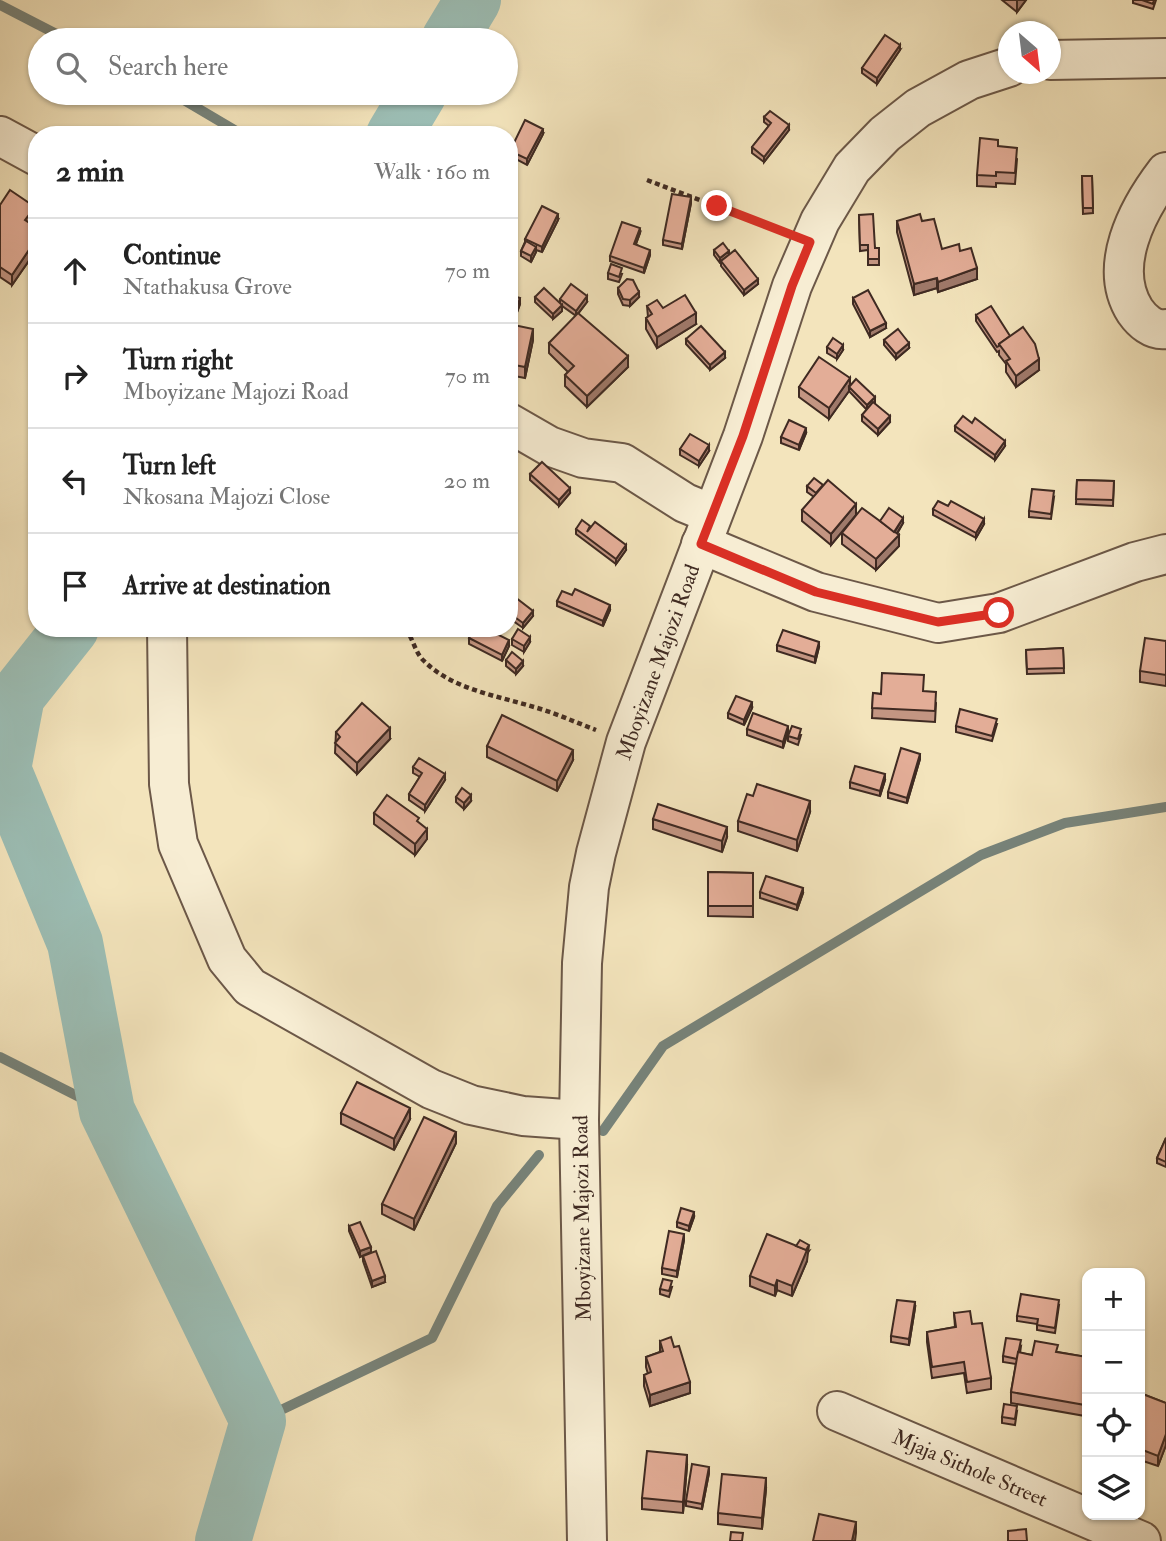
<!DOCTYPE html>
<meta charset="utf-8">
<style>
:root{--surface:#fff;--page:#f2f2f2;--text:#222;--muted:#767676;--line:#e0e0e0}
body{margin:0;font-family:"IM FELL Double Pica",serif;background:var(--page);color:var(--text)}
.controls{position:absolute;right:21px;bottom:21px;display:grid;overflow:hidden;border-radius:14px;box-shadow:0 2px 5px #0004}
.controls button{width:63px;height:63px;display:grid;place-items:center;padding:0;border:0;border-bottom:2px solid var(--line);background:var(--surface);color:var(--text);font:35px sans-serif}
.compass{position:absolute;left:998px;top:21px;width:63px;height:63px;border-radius:50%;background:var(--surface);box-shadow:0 2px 5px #0004;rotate:152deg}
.stop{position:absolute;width:21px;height:21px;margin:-16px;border:5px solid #d93025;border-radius:50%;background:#fff}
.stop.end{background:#d93025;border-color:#fff;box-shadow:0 2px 7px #0008}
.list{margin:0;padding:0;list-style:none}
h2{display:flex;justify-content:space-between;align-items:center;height:91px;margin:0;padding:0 28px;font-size:30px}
h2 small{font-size:23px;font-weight:400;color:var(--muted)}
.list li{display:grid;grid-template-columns:46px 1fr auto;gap:21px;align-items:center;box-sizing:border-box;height:105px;padding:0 28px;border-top:2px solid var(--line)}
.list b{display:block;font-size:26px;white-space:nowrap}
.list p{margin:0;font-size:23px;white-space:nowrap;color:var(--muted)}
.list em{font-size:23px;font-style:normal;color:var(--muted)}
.icon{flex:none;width:38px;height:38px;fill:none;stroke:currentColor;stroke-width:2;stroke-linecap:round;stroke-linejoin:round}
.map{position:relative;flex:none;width:1166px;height:1541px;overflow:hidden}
.search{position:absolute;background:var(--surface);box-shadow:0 2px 5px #0004;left:28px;top:28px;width:490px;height:77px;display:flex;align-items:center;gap:18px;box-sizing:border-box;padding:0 24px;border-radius:38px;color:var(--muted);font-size:26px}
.panel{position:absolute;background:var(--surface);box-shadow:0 2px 5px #0004;left:28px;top:126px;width:490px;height:511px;border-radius:28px}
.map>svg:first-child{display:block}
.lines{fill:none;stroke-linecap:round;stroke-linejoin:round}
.stream{stroke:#77837a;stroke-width:10}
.river{stroke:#9cbeb5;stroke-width:56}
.minor-casing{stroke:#6c5848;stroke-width:42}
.path{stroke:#3f2a22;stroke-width:4.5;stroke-dasharray:5 3.5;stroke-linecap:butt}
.minor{stroke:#f7edd3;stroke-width:38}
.wall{fill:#c39582;stroke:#3f2a22;stroke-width:2}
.shaded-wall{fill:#9f796a;stroke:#3f2a22;stroke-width:2}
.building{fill:#e3ad97;stroke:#3f2a22;stroke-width:2}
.route{stroke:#d93025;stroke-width:9}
.labels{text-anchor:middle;stroke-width:5;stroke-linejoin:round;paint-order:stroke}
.street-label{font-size:21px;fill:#3f2a22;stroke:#f7edd3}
</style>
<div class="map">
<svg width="1166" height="1541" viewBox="0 0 1166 1541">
<rect width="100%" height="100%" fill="#f3e4bc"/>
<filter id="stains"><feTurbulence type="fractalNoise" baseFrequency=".00286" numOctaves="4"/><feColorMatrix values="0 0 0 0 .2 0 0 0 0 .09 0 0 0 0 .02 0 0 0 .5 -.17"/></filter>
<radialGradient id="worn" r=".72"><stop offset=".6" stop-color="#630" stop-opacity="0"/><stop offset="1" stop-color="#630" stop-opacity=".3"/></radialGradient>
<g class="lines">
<g class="stream">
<path d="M 0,5 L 68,40"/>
<path d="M 172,93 L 243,135"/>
<path d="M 0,1057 L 107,1111"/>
<path d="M 603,1131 L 663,1046 L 981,855 L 1065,823 L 1166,807"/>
<path d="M 258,1421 L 432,1338 L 497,1206 L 539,1155"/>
</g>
<g class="river">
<path d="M 449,40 L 473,0"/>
<path d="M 394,135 L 419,93"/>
<path d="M 71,628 L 17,696 L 3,769 L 75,943 L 107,1111 L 258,1421 L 223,1541"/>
</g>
<defs>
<g id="minor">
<path d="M 1050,60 L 1166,58"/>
<path d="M 0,136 L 37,156"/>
<path d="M 1166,172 C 1137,210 1107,267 1135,311 C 1142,321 1153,331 1166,329"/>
<path d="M 509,423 L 549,446 L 583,458 L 622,463 L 685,503 L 712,514"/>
<path d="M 701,544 L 816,592 L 938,623 L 999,613 L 1135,562 L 1166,554"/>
<path d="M 167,628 L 169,784 L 178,844 L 227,959 L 250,987 L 431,1089 L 471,1105 L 523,1116 L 579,1120"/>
<path d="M 837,1411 L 1141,1541"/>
<path d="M 587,1541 L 579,1120 L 582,963 L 589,887 L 596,853 L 626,742 L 743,436 L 792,286 L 820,221 L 852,168 L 885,134 L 918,108 L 969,80 L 1009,67"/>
</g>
</defs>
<use href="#minor" class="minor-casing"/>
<g class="path">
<path d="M 647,180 L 779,230"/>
<path d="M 413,628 L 410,636 C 414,644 417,654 423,660 C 451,689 498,696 534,707 C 555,713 575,722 596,730"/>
</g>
<use href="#minor" class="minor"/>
</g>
<g class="wall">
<path d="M 1002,0 L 1026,0 L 1017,12 Z"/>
<path d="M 1133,0 L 1156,0 L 1153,9 L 1133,3 Z"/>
<path d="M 900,50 L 877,84 L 862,73 L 862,68 Z"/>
<path d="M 764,117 L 789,130 L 764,162 L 752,153 L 752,147 L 769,126 L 764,122 Z"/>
<path d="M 543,134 L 527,165 L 510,156 L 510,151 Z"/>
<path d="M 998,146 L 1017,159 L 1015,184 L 996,183 L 996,187 L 977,186 L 977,175 Z"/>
<path d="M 1082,176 L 1092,176 L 1093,213 L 1083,214 Z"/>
<path d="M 691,203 L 682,249 L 663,245 L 663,240 Z"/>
<path d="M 0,205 L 35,217 L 31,224 L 37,228 L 37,249 L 12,285 L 0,277 Z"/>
<path d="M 859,215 L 875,248 L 879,248 L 879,265 L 868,265 L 868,250 L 860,251 Z"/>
<path d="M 558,220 L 542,252 L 536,250 L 536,252 L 531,262 L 521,256 L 521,251 L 525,242 L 525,239 Z"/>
<path d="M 897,221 L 922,221 L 942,249 L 960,251 L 977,279 L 938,292 L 937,288 L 914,295 L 897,232 Z"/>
<path d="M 640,233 L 636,244 L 650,255 L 644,273 L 610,261 L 610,256 Z"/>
<path d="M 714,250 L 729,254 L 758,284 L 744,295 L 721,266 L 721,263 L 720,263 L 714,255 Z"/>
<path d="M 608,273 L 622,274 L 619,282 L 608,279 Z"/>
<path d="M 618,288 L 639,297 L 630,306 L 623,305 L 618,294 Z"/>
<path d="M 509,295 L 520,304 L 515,318 L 510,316 L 510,325 L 533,340 L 525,378 L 509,375 Z"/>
<path d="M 535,297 L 560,303 L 560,299 L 587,302 L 578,314 L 628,367 L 587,407 L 565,386 L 565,375 L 568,372 L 549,353 L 549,343 L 576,316 L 562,306 L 562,311 L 553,319 L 535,302 Z"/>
<path d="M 853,298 L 886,328 L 870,337 L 853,304 Z"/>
<path d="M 647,306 L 663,308 L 696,324 L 657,348 L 646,329 L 646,318 L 648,317 Z"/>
<path d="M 976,315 L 1010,336 L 1039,370 L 1016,387 L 1006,372 L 1006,364 L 999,355 L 999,351 L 997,352 L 976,321 Z"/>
<path d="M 686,339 L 725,358 L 710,370 L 686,344 Z"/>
<path d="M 884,340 L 909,348 L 896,359 L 884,345 Z"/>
<path d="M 827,347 L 843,350 L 837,359 L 827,353 Z"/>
<path d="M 850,385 L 874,403 L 890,422 L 878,435 L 862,421 L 862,415 L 867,410 L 849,391 L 829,419 L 799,397 L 799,387 Z"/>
<path d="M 955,426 L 1005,446 L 995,460 L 955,431 Z"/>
<path d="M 806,433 L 799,450 L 781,443 L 781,437 Z"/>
<path d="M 680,449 L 709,451 L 699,466 L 680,455 Z"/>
<path d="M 530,474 L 570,493 L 559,506 L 530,480 Z"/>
<path d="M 1077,480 L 1114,481 L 1113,506 L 1076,504 Z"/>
<path d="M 807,486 L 856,515 L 831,545 L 802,521 L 802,510 L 814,497 L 807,492 Z"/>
<path d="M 1054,497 L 1051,519 L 1029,517 L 1029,511 Z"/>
<path d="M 933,509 L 984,524 L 976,538 L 933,515 Z"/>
<path d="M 880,521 L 903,523 L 897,534 L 899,546 L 876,570 L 842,544 L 842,533 Z"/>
<path d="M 590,528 L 626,550 L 616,564 L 576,534 L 576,529 Z"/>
<path d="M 509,597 L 533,616 L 523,628 L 509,618 Z"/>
<path d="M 557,601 L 610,610 L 603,626 L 557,606 Z"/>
<path d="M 469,638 L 509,646 L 502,661 L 469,644 Z"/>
<path d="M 512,639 L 530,642 L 524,652 L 512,645 Z"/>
<path d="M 1166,641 L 1166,686 L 1140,682 L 1140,671 Z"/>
<path d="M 777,645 L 819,647 L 815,663 L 777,651 Z"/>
<path d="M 1063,648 L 1064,673 L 1027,674 L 1026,650 Z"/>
<path d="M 506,660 L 523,666 L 516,674 L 506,666 Z"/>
<path d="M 923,691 L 936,703 L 935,722 L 872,718 L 873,693 L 881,694 Z"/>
<path d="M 752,708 L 744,725 L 728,718 L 728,713 Z"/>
<path d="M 997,724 L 992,741 L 956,732 L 956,726 Z"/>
<path d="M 747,729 L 788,732 L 783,748 L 747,735 Z"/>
<path d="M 336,732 L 390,739 L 357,774 L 335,753 Z"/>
<path d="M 801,735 L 798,745 L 788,741 L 788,736 Z"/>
<path d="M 487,746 L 573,760 L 557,791 L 487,757 Z"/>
<path d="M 920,759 L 907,803 L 888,798 L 888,792 Z"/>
<path d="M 413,767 L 445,780 L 425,811 L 409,800 L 409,794 L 420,777 L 413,773 Z"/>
<path d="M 885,780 L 880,796 L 850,788 L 850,782 Z"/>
<path d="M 456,797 L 471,801 L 464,809 L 456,802 Z"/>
<path d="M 810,812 L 797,851 L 738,831 L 738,821 Z"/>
<path d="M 374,813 L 419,823 L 427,839 L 415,855 L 374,824 Z"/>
<path d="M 653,819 L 727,837 L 722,852 L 653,829 Z"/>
<path d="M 708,872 L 753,873 L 753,917 L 708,916 Z"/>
<path d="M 760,892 L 803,893 L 797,910 L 760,898 Z"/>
<path d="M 341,1113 L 410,1119 L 394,1150 L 341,1124 Z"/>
<path d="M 1166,1138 L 1166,1167 L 1157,1163 L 1157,1158 Z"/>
<path d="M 456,1143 L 414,1230 L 382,1214 L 382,1204 Z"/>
<path d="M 694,1217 L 689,1231 L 677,1227 L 677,1222 Z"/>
<path d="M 349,1226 L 371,1252 L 360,1257 L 349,1231 Z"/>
<path d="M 684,1240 L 677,1277 L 662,1274 L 662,1268 Z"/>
<path d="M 809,1251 L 807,1254 L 807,1261 L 792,1296 L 777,1290 L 775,1296 L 750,1286 L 750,1276 Z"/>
<path d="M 363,1256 L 385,1282 L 372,1287 L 363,1261 Z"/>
<path d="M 672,1287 L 669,1297 L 660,1294 L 660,1289 Z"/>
<path d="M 1059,1305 L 1055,1333 L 1037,1330 L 1037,1324 L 1017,1321 L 1017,1316 Z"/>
<path d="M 915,1308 L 909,1345 L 891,1342 L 891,1336 Z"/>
<path d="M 954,1313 L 972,1324 L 991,1378 L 991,1389 L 967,1393 L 964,1373 L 932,1378 L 927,1342 L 927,1332 L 955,1327 Z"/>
<path d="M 660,1341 L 674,1347 L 690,1393 L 650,1406 L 644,1386 L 644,1375 L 648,1374 L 646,1367 L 646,1357 L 660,1352 Z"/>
<path d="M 1021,1346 L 1020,1353 L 1032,1355 L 1058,1352 L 1087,1357 L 1087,1402 L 1085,1416 L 1011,1403 L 1011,1392 L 1016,1364 L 1003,1362 L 1003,1356 Z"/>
<path d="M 1140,1393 L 1166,1403 L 1166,1445 L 1158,1466 L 1140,1460 Z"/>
<path d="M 1017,1411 L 1015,1425 L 1002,1423 L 1002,1417 Z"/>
<path d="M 687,1466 L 683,1513 L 642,1509 L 642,1498 Z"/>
<path d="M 709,1473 L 702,1509 L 686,1506 L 686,1501 Z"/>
<path d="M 766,1489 L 762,1529 L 718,1524 L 718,1513 Z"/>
</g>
<g class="shaded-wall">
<path d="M 1017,0 L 1026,0 L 1017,12 Z"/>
<path d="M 900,45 L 900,50 L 877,84 L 877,78 Z"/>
<path d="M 789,125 L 789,130 L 764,162 L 764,157 Z"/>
<path d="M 543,129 L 543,134 L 527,165 L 527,159 Z"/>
<path d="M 691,197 L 691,203 L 682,249 L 682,244 Z"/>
<path d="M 35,207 L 35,217 L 25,231 L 25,220 Z"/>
<path d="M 558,214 L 558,220 L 542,252 L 542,247 Z"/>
<path d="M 640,228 L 640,233 L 634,249 L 634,244 Z"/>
<path d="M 37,238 L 37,249 L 12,285 L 12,275 Z"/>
<path d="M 536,247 L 536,252 L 531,262 L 531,256 Z"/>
<path d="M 650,250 L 650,255 L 644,273 L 644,268 Z"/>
<path d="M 729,251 L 729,256 L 721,261 L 720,263 L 720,258 Z"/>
<path d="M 977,268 L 977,279 L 938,292 L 938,282 Z"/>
<path d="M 937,278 L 937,288 L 914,295 L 914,284 Z"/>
<path d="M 758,279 L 758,284 L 744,295 L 744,290 Z"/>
<path d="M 639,292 L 639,297 L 630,306 L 630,300 Z"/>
<path d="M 587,296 L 587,302 L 576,316 L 576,311 Z"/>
<path d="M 520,298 L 520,304 L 515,318 L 515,312 Z"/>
<path d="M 562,305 L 562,311 L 553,319 L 553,314 Z"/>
<path d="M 696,313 L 696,324 L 657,348 L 657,337 Z"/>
<path d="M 886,323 L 886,328 L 870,337 L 870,331 Z"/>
<path d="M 533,329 L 533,340 L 525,378 L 525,367 Z"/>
<path d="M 909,343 L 909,348 L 896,359 L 896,354 Z"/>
<path d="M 843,345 L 843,350 L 837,359 L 837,354 Z"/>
<path d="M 725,352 L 725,358 L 710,370 L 710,365 Z"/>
<path d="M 628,356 L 628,367 L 587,407 L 587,396 Z"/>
<path d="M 1039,359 L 1039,370 L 1016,387 L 1016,376 Z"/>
<path d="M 850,378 L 850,388 L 849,387 L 849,391 L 829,419 L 829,408 Z"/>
<path d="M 875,397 L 875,403 L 867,410 L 867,405 Z"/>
<path d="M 890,416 L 890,422 L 878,435 L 878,429 Z"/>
<path d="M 806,428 L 806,433 L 799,450 L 799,445 Z"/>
<path d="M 1005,441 L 1005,446 L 995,460 L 995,455 Z"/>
<path d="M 709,445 L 709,451 L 699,466 L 699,461 Z"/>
<path d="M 570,488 L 570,493 L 559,506 L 559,500 Z"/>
<path d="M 856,504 L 856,515 L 831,545 L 831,534 Z"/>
<path d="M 903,518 L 903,523 L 894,538 L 894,533 Z"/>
<path d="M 984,519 L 984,524 L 976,538 L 976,533 Z"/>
<path d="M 899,535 L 899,546 L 876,570 L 876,559 Z"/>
<path d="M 626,545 L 626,550 L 616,564 L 616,559 Z"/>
<path d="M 610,605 L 610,610 L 603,626 L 603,621 Z"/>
<path d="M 533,611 L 533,616 L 523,628 L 523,623 Z"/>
<path d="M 374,628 L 382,628 L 372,635 L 372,629 Z"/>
<path d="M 530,637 L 530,642 L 524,652 L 524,646 Z"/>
<path d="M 509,640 L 509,646 L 502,661 L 502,655 Z"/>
<path d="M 819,642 L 819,647 L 815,663 L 815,657 Z"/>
<path d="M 523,661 L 523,666 L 516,674 L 516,669 Z"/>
<path d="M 752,702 L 752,708 L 744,725 L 744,720 Z"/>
<path d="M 788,726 L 788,732 L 783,748 L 783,742 Z"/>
<path d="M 390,728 L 390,739 L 357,774 L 357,763 Z"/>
<path d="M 573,750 L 573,760 L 557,791 L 557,781 Z"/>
<path d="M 920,754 L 920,759 L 907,803 L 907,798 Z"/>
<path d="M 445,774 L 445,780 L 425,811 L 425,805 Z"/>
<path d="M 885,774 L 885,780 L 880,796 L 880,791 Z"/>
<path d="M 471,795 L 471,801 L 464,809 L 464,803 Z"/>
<path d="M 810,801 L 810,812 L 797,851 L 797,840 Z"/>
<path d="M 727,827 L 727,837 L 722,852 L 722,841 Z"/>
<path d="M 427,829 L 427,839 L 415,855 L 415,844 Z"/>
<path d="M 803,888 L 803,893 L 797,910 L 797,905 Z"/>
<path d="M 410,1108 L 410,1119 L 394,1150 L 394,1139 Z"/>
<path d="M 456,1132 L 456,1143 L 414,1230 L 414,1219 Z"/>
<path d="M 694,1212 L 694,1217 L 689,1231 L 689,1226 Z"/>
<path d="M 684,1234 L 684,1240 L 677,1277 L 677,1271 Z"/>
<path d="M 809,1245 L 807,1261 L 792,1296 L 792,1286 L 804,1253 Z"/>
<path d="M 371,1247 L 371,1252 L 360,1257 L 360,1251 Z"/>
<path d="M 385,1276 L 385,1282 L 372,1287 L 372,1281 Z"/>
<path d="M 777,1280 L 777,1290 L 775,1296 L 775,1286 Z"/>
<path d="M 915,1302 L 915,1308 L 909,1345 L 909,1339 Z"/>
<path d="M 690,1382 L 690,1393 L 650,1406 L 650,1395 Z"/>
<path d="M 1087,1391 L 1087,1402 L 1085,1416 L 1085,1405 Z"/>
<path d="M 1166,1434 L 1166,1445 L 1158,1466 L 1158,1456 Z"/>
<path d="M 687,1455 L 687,1466 L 683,1513 L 683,1502 Z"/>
<path d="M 709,1467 L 709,1473 L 702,1509 L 702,1504 Z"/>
<path d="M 766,1478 L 766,1489 L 762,1529 L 762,1518 Z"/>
<path d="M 856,1522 L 856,1533 L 855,1541 L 852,1541 Z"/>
</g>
<g class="building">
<path d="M 1142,0 L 1154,0 L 1153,4 Z"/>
<path d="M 885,35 L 900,45 L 877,78 L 862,68 Z"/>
<path d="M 770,111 L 789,125 L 764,157 L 752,147 L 771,123 L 764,117 Z"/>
<path d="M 525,120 L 543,129 L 527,159 L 510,151 Z"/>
<path d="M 980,138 L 998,140 L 998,146 L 1017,148 L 1015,173 L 996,172 L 996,176 L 977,175 Z"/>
<path d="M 1082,176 L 1092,176 L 1093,208 L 1083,208 Z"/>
<path d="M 10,190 L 35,207 L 25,220 L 37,228 L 37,238 L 12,275 L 0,267 L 0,205 Z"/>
<path d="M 672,194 L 691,197 L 682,244 L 663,240 Z"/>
<path d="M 542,206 L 558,214 L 542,247 L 525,239 Z"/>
<path d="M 873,214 L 875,248 L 879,248 L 879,259 L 868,259 L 868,245 L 860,245 L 859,215 Z"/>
<path d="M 920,214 L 922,221 L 934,219 L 942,249 L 959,244 L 960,251 L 971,248 L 977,268 L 938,282 L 937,278 L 914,284 L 897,221 Z"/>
<path d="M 622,222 L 640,228 L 634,244 L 650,250 L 644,268 L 610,256 Z"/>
<path d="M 526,241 L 536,247 L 531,256 L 521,251 Z"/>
<path d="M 723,243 L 729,251 L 720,258 L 714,250 Z"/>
<path d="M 735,250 L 758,279 L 744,290 L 721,261 Z"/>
<path d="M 611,264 L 622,268 L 619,277 L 608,273 Z"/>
<path d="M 627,279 L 633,280 L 639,292 L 630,300 L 623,299 L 618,288 Z"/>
<path d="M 571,284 L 587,296 L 576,311 L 560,299 Z"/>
<path d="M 544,288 L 562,305 L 553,314 L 535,297 Z"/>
<path d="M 868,290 L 886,323 L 870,331 L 853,298 Z"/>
<path d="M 509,295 L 520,298 L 515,312 L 509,311 Z"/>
<path d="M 685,295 L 696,313 L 657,337 L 646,318 L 652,314 L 647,306 L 657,300 L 663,308 Z"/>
<path d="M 991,306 L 1010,336 L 999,344 L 999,346 L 997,347 L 976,315 Z"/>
<path d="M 578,313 L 628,356 L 587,396 L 565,375 L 574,366 L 549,343 Z"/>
<path d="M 509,324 L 533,329 L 525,367 L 509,364 Z"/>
<path d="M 701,326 L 725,352 L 710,365 L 686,339 Z"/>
<path d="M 1023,327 L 1035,344 L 1039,359 L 1016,376 L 1006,361 L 1010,359 L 999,344 Z"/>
<path d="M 898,329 L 909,343 L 896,354 L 884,340 Z"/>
<path d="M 833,338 L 843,345 L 837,354 L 827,347 Z"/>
<path d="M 819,357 L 850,378 L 829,408 L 799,387 Z"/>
<path d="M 856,379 L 875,397 L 867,405 L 849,387 Z"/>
<path d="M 873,402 L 890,416 L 878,429 L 862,415 Z"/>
<path d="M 963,416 L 972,423 L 975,418 L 1005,441 L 995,455 L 955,426 Z"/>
<path d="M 789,420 L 806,428 L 799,445 L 781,437 Z"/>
<path d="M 690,434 L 709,445 L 699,461 L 680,449 Z"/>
<path d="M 542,462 L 570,488 L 559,500 L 530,474 Z"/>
<path d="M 814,478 L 823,485 L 816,493 L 807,486 Z"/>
<path d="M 828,480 L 856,504 L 831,534 L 802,510 Z"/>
<path d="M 1077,480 L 1114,481 L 1113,500 L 1076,499 Z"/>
<path d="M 1032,489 L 1054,491 L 1051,514 L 1029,511 Z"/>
<path d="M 938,501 L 948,506 L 951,501 L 984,519 L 976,533 L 933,509 Z"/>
<path d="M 862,508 L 899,535 L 876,559 L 842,533 Z"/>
<path d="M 889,508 L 903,518 L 894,532 L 880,521 Z"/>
<path d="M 582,520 L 590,526 L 587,532 L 595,522 L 626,545 L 616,559 L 576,529 Z"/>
<path d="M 575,589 L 610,605 L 603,621 L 557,601 L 562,591 L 572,595 Z"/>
<path d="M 511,594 L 533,611 L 523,623 L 509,613 L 509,597 Z"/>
<path d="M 474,628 L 485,628 L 509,640 L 502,655 L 469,638 Z"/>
<path d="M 518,629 L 530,637 L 524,646 L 512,639 Z"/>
<path d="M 783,630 L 819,642 L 815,657 L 777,645 Z"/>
<path d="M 1145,638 L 1166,641 L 1166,675 L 1140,671 Z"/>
<path d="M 1063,648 L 1064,668 L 1027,669 L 1026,650 Z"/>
<path d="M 512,652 L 523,661 L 516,669 L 506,660 Z"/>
<path d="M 882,673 L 924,675 L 923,691 L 936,692 L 935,711 L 872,708 L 873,693 L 881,694 Z"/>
<path d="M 736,696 L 752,702 L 744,720 L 728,713 Z"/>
<path d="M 362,703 L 390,728 L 357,763 L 335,743 L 340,737 L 336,732 Z"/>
<path d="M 960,709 L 997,719 L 992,736 L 956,726 Z"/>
<path d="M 753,713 L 788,726 L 783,742 L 747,729 Z"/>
<path d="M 502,715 L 573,750 L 557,781 L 487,746 Z"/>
<path d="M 792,726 L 801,729 L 798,739 L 788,736 Z"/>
<path d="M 901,748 L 920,754 L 907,798 L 888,792 Z"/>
<path d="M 419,758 L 445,774 L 425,805 L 409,794 L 422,773 L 413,767 Z"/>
<path d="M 855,766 L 885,774 L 880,791 L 850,782 Z"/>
<path d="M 757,784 L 810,801 L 797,840 L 738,821 L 747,794 L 753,796 Z"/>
<path d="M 462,788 L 471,795 L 464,803 L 456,797 Z"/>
<path d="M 387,795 L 419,818 L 417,821 L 427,829 L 415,844 L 374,813 Z"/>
<path d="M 658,804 L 727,827 L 722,841 L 653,819 Z"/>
<path d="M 708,872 L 753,873 L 753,906 L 708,906 Z"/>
<path d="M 766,876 L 803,888 L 797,905 L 760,892 Z"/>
<path d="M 357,1082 L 410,1108 L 394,1139 L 341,1113 Z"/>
<path d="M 424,1117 L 456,1132 L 414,1219 L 382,1204 Z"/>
<path d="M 1166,1138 L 1166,1162 L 1157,1158 Z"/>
<path d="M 681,1208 L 694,1212 L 689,1226 L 677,1222 Z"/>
<path d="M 360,1222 L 371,1247 L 360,1251 L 349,1226 Z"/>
<path d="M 669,1231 L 684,1234 L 677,1271 L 662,1268 Z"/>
<path d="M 767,1234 L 807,1250 L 792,1286 L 777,1280 L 775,1286 L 750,1276 Z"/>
<path d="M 800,1240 L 809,1245 L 806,1250 L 796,1246 Z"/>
<path d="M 376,1251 L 385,1276 L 372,1281 L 363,1256 Z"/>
<path d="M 663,1279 L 672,1281 L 669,1291 L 660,1289 Z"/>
<path d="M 1021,1294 L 1059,1300 L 1055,1328 L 1037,1325 L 1038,1319 L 1017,1316 Z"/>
<path d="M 897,1300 L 915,1302 L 909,1339 L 891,1336 Z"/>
<path d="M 970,1311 L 972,1324 L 982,1323 L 991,1378 L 967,1382 L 964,1362 L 932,1367 L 927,1332 L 956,1327 L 954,1313 Z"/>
<path d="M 671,1337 L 674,1347 L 679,1346 L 690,1382 L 650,1395 L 644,1375 L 651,1372 L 646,1357 L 663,1351 L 660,1341 Z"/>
<path d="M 1006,1338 L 1021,1340 L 1017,1359 L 1003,1356 Z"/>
<path d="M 1035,1341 L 1058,1345 L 1056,1352 L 1087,1357 L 1087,1391 L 1085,1405 L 1011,1392 L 1018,1352 L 1032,1355 Z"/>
<path d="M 1140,1393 L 1166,1403 L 1166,1434 L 1158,1456 L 1140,1449 Z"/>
<path d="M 1004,1404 L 1017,1406 L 1015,1419 L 1002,1417 Z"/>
<path d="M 647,1451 L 687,1455 L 683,1502 L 642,1498 Z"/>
<path d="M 692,1464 L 709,1467 L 702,1504 L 686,1501 Z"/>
<path d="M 722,1474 L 766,1478 L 762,1518 L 718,1513 Z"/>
<path d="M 819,1514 L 856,1522 L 852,1541 L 813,1541 Z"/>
<path d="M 1026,1529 L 1027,1541 L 1008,1541 L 1008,1531 Z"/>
<path d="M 731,1532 L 743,1533 L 742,1541 L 730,1541 Z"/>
</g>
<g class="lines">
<path class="route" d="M 717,206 L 810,242 L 792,286 L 743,436 L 701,544 L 816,592 L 938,622 L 999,613"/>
</g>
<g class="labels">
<g class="street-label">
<text transform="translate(658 662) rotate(-70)" y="7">Mboyizane Majozi Road</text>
<text transform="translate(582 1218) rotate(-91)" y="7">Mboyizane Majozi Road</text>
<text transform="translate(970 1468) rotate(23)" y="7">Mjaja Sithole Street</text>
</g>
</g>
<rect width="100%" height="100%" filter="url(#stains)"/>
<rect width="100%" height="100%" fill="url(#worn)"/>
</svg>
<div class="controls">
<button>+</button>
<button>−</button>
<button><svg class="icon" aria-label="locate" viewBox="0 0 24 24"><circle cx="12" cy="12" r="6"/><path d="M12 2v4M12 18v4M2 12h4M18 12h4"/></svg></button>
<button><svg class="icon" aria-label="layers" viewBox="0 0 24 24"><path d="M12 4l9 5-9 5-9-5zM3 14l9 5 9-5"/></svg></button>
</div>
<svg class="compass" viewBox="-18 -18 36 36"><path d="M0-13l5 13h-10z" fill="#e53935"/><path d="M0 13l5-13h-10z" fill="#767676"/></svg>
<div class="stop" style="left:999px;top:613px"></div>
<div class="stop end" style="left:717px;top:206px"></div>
<div class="search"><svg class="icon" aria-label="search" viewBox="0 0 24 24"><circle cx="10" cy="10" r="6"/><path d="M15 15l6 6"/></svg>Search here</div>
<section class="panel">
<h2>2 min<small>Walk · 160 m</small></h2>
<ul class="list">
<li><svg class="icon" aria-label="ahead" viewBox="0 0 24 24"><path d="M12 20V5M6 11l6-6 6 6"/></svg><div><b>Continue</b><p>Ntathakusa Grove</p></div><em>70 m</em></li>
<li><svg class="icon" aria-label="right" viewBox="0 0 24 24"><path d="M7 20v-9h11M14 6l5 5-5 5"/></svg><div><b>Turn right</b><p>Mboyizane Majozi Road</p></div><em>70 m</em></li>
<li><svg class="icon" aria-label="left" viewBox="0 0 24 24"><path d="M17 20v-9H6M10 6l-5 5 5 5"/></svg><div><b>Turn left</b><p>Nkosana Majozi Close</p></div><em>20 m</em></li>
<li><svg class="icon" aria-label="arrive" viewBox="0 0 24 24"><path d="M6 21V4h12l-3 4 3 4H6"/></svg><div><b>Arrive at destination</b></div></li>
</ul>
</section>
</div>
